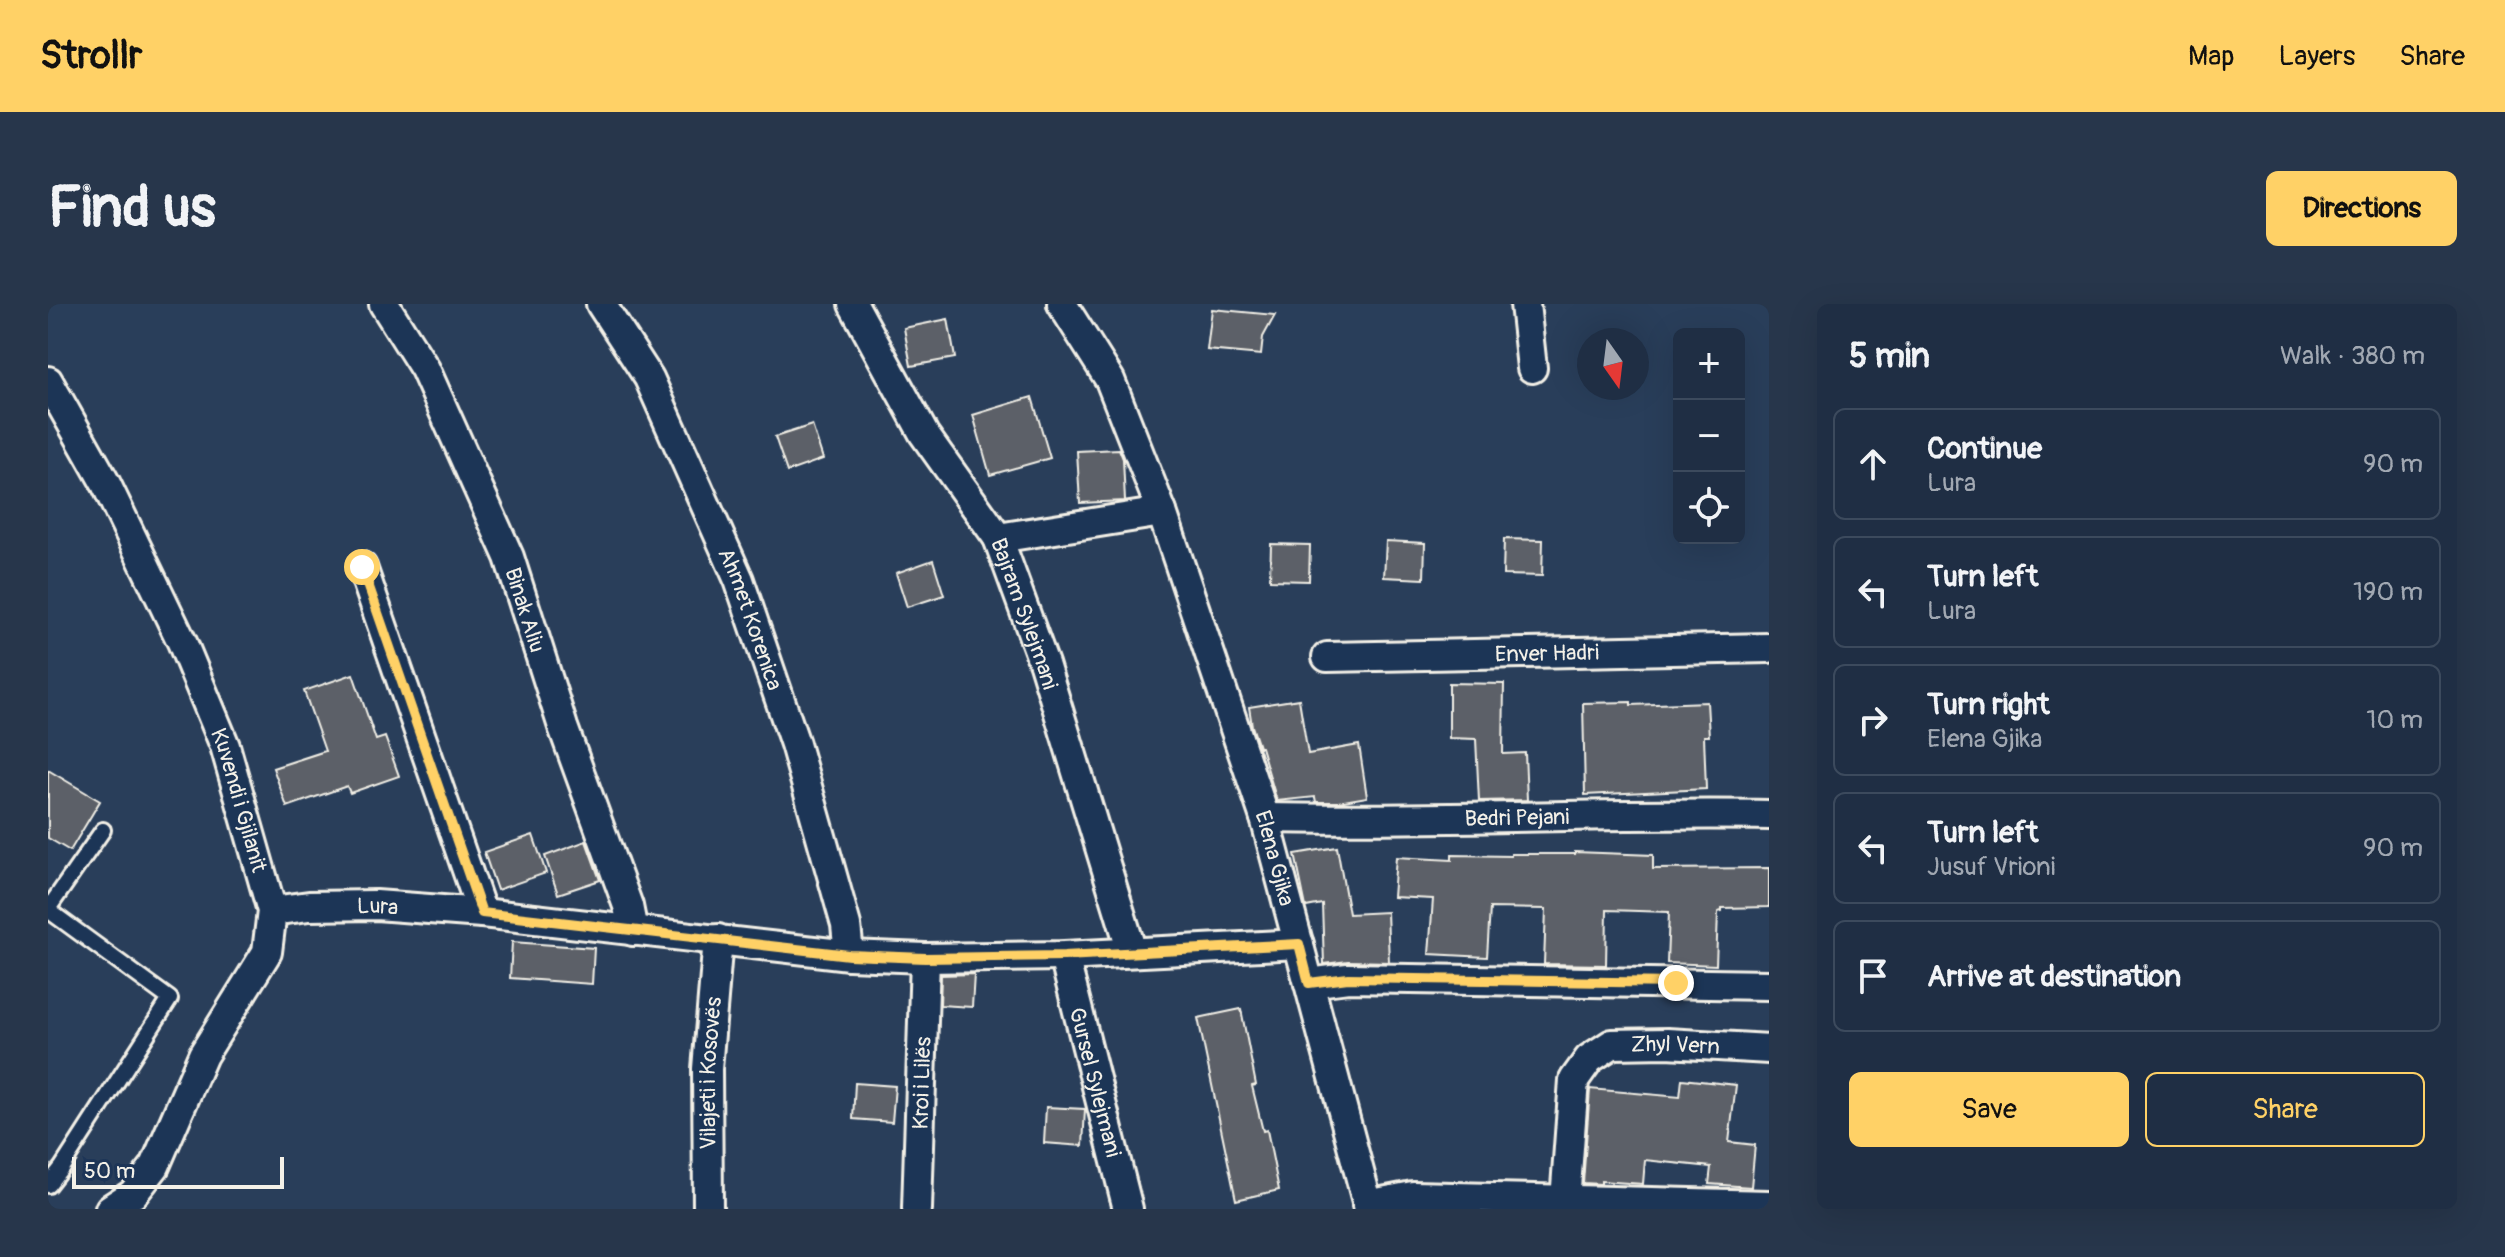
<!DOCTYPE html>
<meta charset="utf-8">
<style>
:root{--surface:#1f2e44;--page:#27364b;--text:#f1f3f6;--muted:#a1a8b2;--line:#3c4a5d;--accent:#ffd166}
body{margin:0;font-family:Pangolin,sans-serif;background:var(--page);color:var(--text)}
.controls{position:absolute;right:24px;top:24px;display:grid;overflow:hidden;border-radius:12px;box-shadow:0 8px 32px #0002}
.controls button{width:72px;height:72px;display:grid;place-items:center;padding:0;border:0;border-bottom:2px solid var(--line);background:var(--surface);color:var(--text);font:40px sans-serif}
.compass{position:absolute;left:1529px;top:24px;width:72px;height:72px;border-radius:50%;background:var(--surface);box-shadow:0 8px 32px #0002;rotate:166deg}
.scale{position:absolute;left:24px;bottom:20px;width:212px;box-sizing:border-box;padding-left:8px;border:4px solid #f4f1e8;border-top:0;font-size:22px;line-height:28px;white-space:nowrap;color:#f4f1e8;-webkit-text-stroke:6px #1d3557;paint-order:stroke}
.stop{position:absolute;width:24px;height:24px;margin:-18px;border:6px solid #ffd166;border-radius:50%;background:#fff}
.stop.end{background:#ffd166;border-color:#fff;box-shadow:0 2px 8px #0008}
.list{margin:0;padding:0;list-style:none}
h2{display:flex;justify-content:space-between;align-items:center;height:104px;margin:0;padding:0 32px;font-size:34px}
h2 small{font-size:26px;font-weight:400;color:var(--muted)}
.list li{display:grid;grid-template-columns:52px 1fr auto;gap:24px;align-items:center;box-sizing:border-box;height:112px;margin:0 16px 16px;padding:0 16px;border:2px solid var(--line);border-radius:12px}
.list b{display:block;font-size:30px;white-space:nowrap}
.list p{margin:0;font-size:26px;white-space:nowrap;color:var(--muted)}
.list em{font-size:26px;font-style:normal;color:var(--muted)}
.actions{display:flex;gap:16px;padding:24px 32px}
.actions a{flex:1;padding:18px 0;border:2px solid var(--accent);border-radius:12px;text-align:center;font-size:28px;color:var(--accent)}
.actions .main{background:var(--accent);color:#111}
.icon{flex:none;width:44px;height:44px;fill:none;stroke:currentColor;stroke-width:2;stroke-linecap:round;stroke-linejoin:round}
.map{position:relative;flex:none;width:1721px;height:905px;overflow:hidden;border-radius:12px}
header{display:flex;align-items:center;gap:48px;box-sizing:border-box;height:112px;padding:0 40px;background:var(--accent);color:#111}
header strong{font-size:38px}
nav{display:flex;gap:44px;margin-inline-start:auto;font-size:28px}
.intro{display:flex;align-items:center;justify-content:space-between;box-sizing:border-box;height:192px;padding:0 48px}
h1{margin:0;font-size:56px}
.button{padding:20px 36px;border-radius:12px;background:var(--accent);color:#111;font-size:28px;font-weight:700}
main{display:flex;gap:48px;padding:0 48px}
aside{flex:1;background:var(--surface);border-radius:12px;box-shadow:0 8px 32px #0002}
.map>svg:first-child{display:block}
.building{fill:#5b6067;stroke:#f4f1e8;stroke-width:2}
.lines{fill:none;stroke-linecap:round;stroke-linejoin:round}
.lane-casing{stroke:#f4f1e8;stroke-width:20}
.street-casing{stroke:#f4f1e8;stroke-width:34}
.lane{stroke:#1d3557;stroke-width:14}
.street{stroke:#1d3557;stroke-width:28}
.route{stroke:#ffd166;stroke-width:10}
.labels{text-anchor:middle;stroke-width:7;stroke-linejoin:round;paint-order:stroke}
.street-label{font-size:22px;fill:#f4f1e8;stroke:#1d3557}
</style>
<header>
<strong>Strollr</strong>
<nav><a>Map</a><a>Layers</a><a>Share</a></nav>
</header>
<div class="intro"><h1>Find us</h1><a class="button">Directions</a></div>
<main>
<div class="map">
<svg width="1721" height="905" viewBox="0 0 1721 905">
<rect width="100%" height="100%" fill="#293e5a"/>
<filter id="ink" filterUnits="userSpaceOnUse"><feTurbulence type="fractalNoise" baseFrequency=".0125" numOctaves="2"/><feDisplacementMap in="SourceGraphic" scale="16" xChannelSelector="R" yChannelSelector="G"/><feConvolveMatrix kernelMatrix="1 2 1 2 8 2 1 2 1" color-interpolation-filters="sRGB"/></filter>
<g filter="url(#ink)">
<g class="building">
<path d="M 1164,5 L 1227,11 L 1215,33 L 1213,51 L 1159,46 Z"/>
<path d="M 900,15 L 907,54 L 863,62 L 856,24 Z"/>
<path d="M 984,93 L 1002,154 L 942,171 L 925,111 Z"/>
<path d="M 764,121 L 775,155 L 739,168 L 727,133 Z"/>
<path d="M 1071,145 L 1075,155 L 1077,197 L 1032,199 L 1029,147 Z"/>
<path d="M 1456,235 L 1495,236 L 1494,272 L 1455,271 Z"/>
<path d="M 1338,237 L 1377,239 L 1376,275 L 1336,273 Z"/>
<path d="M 1223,240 L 1262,241 L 1261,277 L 1222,276 Z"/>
<path d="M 885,256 L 896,291 L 859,303 L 848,269 Z"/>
<path d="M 305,370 L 328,436 L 337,433 L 351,472 L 302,489 L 299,482 L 239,503 L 225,464 L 277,447 L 256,387 Z"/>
<path d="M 1401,379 L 1456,380 L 1455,450 L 1477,449 L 1479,496 L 1431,497 L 1428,435 L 1401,434 Z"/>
<path d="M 1251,395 L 1260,450 L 1311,441 L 1319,493 L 1290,498 L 1268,498 L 1267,493 L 1229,497 L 1213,443 L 1211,443 L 1204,422 L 1201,403 Z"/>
<path d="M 1583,398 L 1583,401 L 1659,398 L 1661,432 L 1656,432 L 1658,485 L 1537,491 L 1535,399 Z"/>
<path d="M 0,466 L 52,497 L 22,547 L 0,534 Z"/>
<path d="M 485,531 L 498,569 L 449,586 L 436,548 Z"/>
<path d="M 538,537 L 552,576 L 510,590 L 497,552 Z"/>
<path d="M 1289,543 L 1301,610 L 1339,608 L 1341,658 L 1300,657 L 1276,660 L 1274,600 L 1258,603 L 1247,550 Z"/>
<path d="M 1527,548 L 1605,551 L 1605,565 L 1721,564 L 1721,603 L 1674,604 L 1674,607 L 1670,608 L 1668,661 L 1619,659 L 1621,608 L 1559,606 L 1558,661 L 1496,660 L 1498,605 L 1442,604 L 1439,653 L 1381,650 L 1385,595 L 1345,593 L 1348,553 L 1404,556 L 1404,551 L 1463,552 L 1463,550 L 1527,550 Z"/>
<path d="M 464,638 L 546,644 L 544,680 L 462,674 Z"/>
<path d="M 926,670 L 924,703 L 892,701 L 893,671 Z"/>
<path d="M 1193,705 L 1208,781 L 1204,782 L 1215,827 L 1219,826 L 1231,886 L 1188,896 L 1150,714 Z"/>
<path d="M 1634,775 L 1688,781 L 1681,838 L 1707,841 L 1703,883 L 1661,880 L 1663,863 L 1597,856 L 1595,880 L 1553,877 L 1553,880 L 1535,879 L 1542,785 L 1632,793 Z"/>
<path d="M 807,779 L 847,782 L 844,818 L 805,815 Z"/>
<path d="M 998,803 L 1037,805 L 1035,842 L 996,839 Z"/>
</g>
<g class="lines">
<defs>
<g id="lane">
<path d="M 0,605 L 55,526"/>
<path d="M 0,606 L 122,695 L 14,863 L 0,881"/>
</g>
<g id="street">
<path id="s1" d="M 336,0 L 377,65 L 461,253 L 515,423 L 580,602 L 585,627"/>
<path id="s2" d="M 553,0 L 601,74 L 691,276 L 747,440 L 798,621 L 801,651"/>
<path id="s3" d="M 805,0 L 876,130 L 950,234 L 996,360 L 1084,648"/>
<path id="s4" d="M 1014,0 L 1062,76 L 1114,208 L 1217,514 L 1321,905"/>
<path d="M 1477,0 L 1484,64"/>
<path id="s5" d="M 0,77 L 58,180 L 134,338 L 177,442 L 224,607 L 219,648 L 155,751 L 107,862 L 85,890 L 62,905"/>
<path d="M 950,234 L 1114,208"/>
<path d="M 314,263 L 434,609"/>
<path id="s6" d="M 1279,353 L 1721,344"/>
<path id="s7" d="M 1217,514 C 1385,518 1553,508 1721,511"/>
<path id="s8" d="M 224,607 L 261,602 L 328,601 L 434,609 L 801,651 L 877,654 L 1016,652 L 1251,640"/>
<path id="s9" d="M 1016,652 L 1080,905"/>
<path d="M 1261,679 L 1300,674 L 1721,681"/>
<path id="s10" d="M 1517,897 L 1526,776 L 1541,755 L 1564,740 L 1619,739 L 1721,745"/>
<path d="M 1319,901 L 1365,892 L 1721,901"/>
<path id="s11" d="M 660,905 L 659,765 L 670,635"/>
<path id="s12" d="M 869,905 L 877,654"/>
</g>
</defs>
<use href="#lane" class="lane-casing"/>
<use href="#street" class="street-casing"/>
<use href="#lane" class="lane"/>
<use href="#street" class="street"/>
</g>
</g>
<g class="lines" filter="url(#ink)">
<path class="route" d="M 314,263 L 434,609 L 801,651 L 877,654 L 1016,652 L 1251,640 L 1261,679 L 1300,674 L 1628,679"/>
</g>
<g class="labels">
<g class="street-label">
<text dy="8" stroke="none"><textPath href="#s1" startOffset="338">Binak Aliu</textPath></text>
<text dy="8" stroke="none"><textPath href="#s3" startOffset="356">Bajram Sylejmani</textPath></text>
<text dy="8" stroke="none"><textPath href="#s2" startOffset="350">Ahmet Korenica</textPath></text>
<text dy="8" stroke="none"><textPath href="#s6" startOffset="220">Enver Hadri</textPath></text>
<text dy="8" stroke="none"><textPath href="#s5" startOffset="462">Kuvendi i Gjilanit</textPath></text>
<text dy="8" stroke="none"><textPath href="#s7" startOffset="252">Bedri Pejani</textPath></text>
<text dy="8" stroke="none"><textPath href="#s4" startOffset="596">Elena Gjika</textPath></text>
<text dy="8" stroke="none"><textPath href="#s8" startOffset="106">Lura</textPath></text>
<text dy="8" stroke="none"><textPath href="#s10" startOffset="238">Zhyl Vern</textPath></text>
<text dy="8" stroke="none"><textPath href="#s11" startOffset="136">Vilajeti i Kosovës</textPath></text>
<text dy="8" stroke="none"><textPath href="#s9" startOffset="130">Gursel Sylejmani</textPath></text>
<text dy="8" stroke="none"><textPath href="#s12" startOffset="126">Kroi i Lilës</textPath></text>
</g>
</g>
</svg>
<div class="controls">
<button>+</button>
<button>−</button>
<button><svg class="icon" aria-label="locate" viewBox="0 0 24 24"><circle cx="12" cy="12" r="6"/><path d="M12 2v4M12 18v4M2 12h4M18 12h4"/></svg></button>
</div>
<svg class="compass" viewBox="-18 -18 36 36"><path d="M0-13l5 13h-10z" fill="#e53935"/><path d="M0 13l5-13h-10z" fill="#a1a8b2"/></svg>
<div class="scale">50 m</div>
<div class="stop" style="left:314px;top:263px"></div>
<div class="stop end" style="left:1628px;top:679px"></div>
</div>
<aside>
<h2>5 min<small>Walk · 380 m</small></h2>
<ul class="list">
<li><svg class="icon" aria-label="ahead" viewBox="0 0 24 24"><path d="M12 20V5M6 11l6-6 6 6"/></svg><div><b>Continue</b><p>Lura</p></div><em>90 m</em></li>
<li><svg class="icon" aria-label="left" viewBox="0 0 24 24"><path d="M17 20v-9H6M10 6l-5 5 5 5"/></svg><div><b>Turn left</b><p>Lura</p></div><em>190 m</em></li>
<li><svg class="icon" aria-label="right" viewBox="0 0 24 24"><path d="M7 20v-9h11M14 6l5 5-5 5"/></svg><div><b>Turn right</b><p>Elena Gjika</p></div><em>10 m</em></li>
<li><svg class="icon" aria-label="left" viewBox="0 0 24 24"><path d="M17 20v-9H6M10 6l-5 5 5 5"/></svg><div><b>Turn left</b><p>Jusuf Vrioni</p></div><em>90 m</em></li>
<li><svg class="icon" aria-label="arrive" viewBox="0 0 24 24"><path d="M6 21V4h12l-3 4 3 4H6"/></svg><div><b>Arrive at destination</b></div></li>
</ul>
<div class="actions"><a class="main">Save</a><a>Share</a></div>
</aside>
</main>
